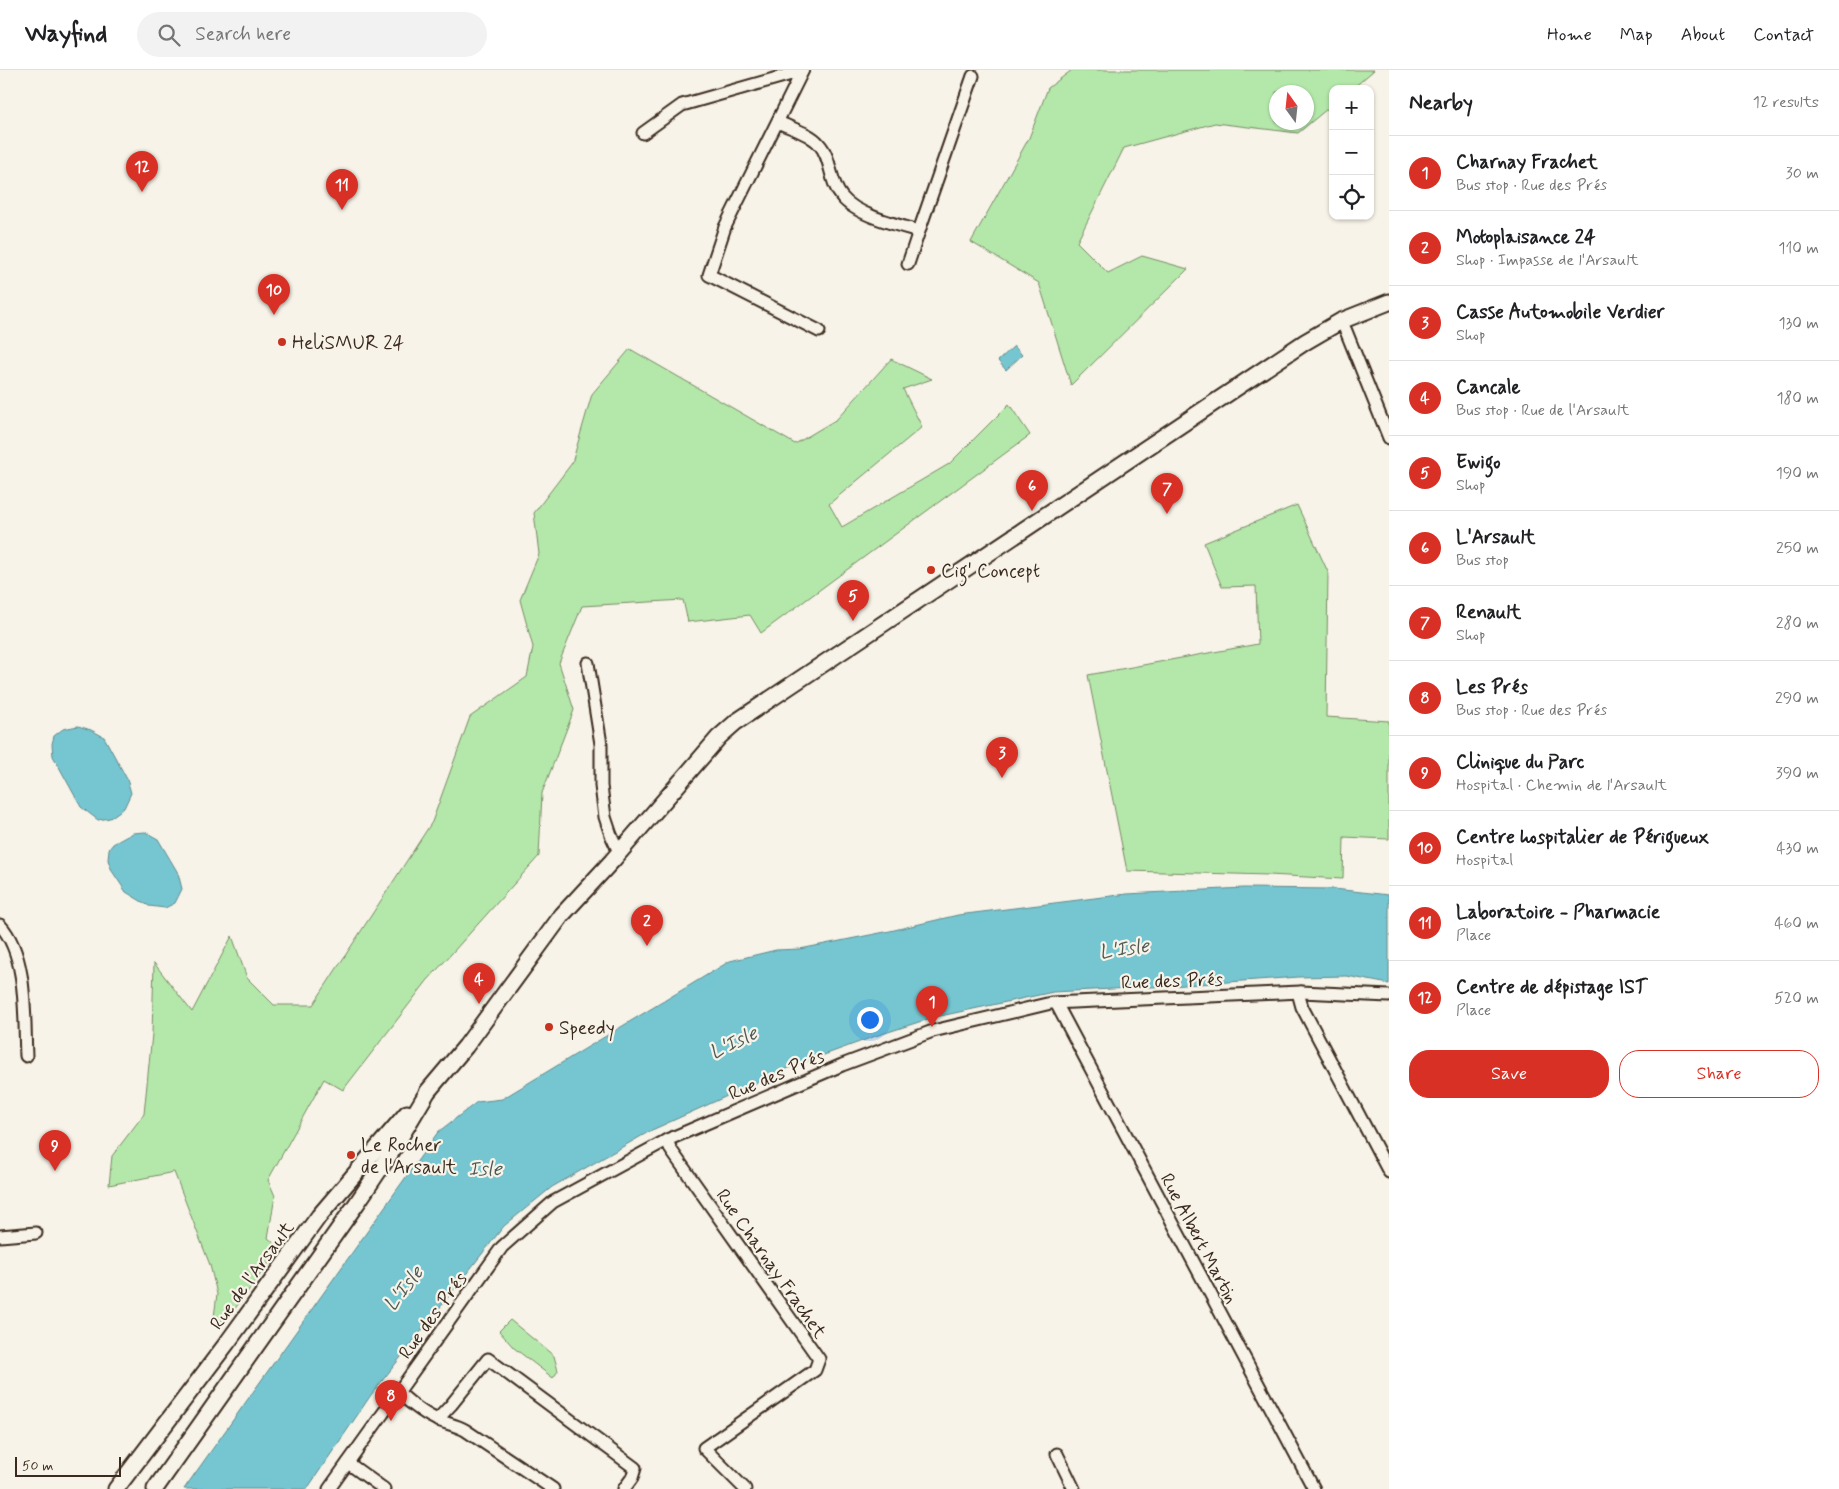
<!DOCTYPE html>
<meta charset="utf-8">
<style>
:root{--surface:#fff;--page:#f2f2f2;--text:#202124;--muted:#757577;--line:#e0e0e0;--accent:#d93025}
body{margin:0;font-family:Mynerve,sans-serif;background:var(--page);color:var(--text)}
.controls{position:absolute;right:15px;top:15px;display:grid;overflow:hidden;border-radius:10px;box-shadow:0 1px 4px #0004}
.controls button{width:45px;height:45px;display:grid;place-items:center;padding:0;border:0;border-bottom:1px solid var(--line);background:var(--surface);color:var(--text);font:25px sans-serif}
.compass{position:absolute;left:1269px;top:15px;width:45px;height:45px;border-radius:50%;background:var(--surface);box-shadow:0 1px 4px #0004;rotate:345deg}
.scale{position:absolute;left:15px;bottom:12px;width:106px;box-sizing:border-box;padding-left:5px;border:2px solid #3b2a1e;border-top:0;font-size:14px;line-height:18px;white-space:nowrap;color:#3b2a1e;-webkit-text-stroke:4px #f7f3e8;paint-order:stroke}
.you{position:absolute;left:869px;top:949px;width:18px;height:18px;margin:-12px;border:4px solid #fff;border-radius:50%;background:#1a73e8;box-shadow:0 0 0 8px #1a73e833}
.badge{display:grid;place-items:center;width:32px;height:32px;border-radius:50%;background:var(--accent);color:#fff;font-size:16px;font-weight:700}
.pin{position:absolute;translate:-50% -41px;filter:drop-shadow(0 1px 2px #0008)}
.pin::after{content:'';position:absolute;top:26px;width:18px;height:15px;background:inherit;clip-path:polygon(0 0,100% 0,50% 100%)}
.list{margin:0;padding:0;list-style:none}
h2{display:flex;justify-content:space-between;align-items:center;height:65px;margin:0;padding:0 20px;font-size:21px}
h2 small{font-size:16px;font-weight:400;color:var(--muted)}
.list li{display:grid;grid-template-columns:32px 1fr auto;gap:15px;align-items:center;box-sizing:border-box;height:75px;padding:0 20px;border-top:1px solid var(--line)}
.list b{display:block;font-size:19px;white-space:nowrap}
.list p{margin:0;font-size:16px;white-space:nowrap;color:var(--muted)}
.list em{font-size:16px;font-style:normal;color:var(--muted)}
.actions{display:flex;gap:10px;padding:15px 20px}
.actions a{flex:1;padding:11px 0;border:1px solid var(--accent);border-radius:20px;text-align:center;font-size:18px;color:var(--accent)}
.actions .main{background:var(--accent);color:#fff}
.icon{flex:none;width:28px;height:28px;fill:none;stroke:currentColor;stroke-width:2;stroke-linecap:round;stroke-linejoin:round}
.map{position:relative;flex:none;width:1389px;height:1419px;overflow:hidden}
header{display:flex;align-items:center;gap:30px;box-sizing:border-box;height:70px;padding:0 25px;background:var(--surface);border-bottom:1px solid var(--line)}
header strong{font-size:24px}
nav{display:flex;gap:28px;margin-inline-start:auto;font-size:18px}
.search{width:350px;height:45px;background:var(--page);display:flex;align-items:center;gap:12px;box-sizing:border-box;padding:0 18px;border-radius:28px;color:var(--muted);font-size:19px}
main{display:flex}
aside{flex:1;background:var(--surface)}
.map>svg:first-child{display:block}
.green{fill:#b4e8aa;stroke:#788964;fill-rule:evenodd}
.water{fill:#76c6d2;stroke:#5e888a}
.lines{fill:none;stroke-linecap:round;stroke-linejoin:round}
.minor-casing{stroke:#3b2a1e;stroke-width:15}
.secondary-casing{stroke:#3b2a1e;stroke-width:19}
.minor{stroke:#f7f3e8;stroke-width:11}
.secondary{stroke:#f7f3e8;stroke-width:15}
.poi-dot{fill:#c8321e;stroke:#f7f3e8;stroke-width:2}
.labels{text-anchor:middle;stroke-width:4.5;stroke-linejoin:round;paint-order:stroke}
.poi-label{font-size:19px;fill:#3b2a1e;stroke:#f7f3e8;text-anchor:start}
.street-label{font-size:19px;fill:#3b2a1e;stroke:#f7f3e8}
.water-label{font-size:20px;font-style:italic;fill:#4d5954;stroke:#f7f3e8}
</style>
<header>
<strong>Wayfind</strong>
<div class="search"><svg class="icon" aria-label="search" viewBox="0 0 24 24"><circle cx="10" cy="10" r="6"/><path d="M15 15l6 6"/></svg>Search here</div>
<nav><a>Home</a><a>Map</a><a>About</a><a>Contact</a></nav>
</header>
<main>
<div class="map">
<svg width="1389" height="1419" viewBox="0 0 1389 1419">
<rect width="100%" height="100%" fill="#f7f3e8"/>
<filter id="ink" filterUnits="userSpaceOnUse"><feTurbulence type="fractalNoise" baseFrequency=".02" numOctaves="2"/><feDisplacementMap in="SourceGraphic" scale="10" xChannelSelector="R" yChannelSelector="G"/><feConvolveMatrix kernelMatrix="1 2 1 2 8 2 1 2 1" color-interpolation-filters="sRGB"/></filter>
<g filter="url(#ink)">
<g class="green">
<path d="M 1072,0 L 1374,0 L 1352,19 L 1333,19 L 1333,34 L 1298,63 L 1215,53 L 1124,78 L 1077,172 L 1108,203 L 1142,186 L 1188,199 L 1071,315 L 1039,213 L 971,172 L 1029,68 L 1048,18 ZM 1276,22 L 1306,22 L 1306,52 L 1276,52 Z"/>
<path d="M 630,279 L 795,374 L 837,349 L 891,289 L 932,309 L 903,319 L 922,357 L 829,434 L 842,457 L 949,394 L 1009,334 L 1030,365 L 761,563 L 750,545 L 688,552 L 683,530 L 582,536 L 559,593 L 574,640 L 542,723 L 539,786 L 427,911 L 343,1020 L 324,1009 L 268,1110 L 275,1126 L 268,1168 L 280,1178 L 225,1252 L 214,1247 L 217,1224 L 210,1195 L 174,1102 L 109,1115 L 112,1086 L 144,1044 L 152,964 L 154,893 L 192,942 L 232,866 L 247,908 L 274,935 L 313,935 L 432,752 L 470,647 L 527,607 L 533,577 L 520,530 L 539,484 L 534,443 L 572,393 L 592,324 Z"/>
<path d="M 1297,435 L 1328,502 L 1326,647 L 1389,651 L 1389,769 L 1344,767 L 1343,809 L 1269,805 L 1127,801 L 1088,605 L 1258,574 L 1256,516 L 1222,517 L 1204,473 Z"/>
<path d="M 510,1250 L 554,1286 L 558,1301 L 553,1308 L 514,1278 L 499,1261 Z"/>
</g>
<g class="water">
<path d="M 1014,276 L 1022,285 L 1006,300 L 998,291 Z"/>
<path d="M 78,656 L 91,660 L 104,667 L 127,709 L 131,723 L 124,738 L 110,748 L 98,750 L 81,737 L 53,686 L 52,674 L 54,666 L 63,659 Z"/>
<path d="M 145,762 L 158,769 L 178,803 L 182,819 L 175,833 L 165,838 L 149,836 L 126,822 L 112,801 L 108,790 L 109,779 L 113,774 L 133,763 Z"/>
<path d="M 1244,818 L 1334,819 L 1389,825 L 1389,914 L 1347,906 L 1299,907 L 1171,916 L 1053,922 L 931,948 L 876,966 L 791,997 L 652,1060 L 552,1117 L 504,1156 L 371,1325 L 307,1419 L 184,1419 L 438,1062 L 477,1032 L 502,1029 L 730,891 L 776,880 L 800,879 L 890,861 L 958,845 L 1127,824 Z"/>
</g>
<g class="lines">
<defs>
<g id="minor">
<path d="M 803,0 L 725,157 L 709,205 L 819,261"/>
<path d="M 778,52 C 790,58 810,63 819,74 C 832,88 829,112 842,127 C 856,145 897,155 919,161 L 973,6"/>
<path d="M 643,63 L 682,35 L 802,1"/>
<path d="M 908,194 L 919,161"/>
<path d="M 1341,251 L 1346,261 L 1389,368"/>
<path d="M 588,593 L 601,674 L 601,716 L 605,747 L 611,765 L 619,782"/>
<path d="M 0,855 C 28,885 24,947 26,986"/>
<path d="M 1301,922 L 1299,926 L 1302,937 L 1389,1102"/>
<path d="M 1056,933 L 1314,1419"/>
<path d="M 667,1070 L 671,1080 L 819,1289 L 815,1300 L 704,1378 L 745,1419"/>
<path d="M 0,1166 L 36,1163"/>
<path d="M 398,1322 C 409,1332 425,1345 438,1350 C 448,1354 456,1355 465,1360 L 553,1419"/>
<path d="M 437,1350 L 451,1335 L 488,1289 L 635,1398 L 632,1408 L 624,1419"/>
<path d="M 1057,1384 L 1074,1419"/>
<path d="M 348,1393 L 384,1419"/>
<path d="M 329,1419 L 502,1177 L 553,1132 L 667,1070 L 842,995 L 933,961 L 1051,933 L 1301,922 L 1389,926"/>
</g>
<g id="secondary">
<path d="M 116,1419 L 227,1273 L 319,1146 L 407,1043"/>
<path d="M 155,1419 L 357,1133 L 394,1078 L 428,1021 L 466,976 L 562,845 L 612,791 L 719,667 L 736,652 L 1305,272 L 1341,251 L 1389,232"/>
</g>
</defs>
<use href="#minor" class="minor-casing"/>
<use href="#secondary" class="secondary-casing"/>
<use href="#minor" class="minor"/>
<use href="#secondary" class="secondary"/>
</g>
</g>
<g class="poi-dot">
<circle cx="282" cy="272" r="5"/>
<circle cx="931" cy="500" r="5"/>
<circle cx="549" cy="957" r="5"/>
<circle cx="351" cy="1085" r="5"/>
</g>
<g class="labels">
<g class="poi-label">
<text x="292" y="279">HeliSMUR 24</text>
<text x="941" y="507">Cig' Concept</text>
<text x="559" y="964">Speedy</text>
<text x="361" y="1081">Le Rocher<tspan x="361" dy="22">de l'Arsault</tspan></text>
</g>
<g class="street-label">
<text transform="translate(1172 910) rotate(-2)" y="7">Rue des Prés</text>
<text transform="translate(776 1004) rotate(-23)" y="7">Rue des Prés</text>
<text transform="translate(1200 1168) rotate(62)" y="7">Rue Albert Martin</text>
<text transform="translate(772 1193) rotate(55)" y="7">Rue Charnay Frachet</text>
<text transform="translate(251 1205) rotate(-54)" y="7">Rue de l'Arsault</text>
<text transform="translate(432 1245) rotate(-54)" y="7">Rue des Prés</text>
</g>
<g class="water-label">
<text transform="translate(1124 878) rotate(-8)" y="7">L'Isle</text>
<text transform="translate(733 972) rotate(-26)" y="7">L'Isle</text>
<text x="485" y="1105">Isle</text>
<text transform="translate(403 1218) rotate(-52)" y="7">L'Isle</text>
</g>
</g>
</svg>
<div class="controls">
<button>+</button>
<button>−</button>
<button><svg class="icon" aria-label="locate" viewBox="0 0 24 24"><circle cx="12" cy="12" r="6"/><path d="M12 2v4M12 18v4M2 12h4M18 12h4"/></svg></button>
</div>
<svg class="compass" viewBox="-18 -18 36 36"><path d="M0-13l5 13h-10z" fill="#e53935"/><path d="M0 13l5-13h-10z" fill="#757577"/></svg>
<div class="scale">50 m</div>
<div class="you"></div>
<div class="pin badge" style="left:932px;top:957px">1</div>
<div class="pin badge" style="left:647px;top:876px">2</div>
<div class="pin badge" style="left:1002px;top:708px">3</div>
<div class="pin badge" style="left:479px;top:934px">4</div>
<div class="pin badge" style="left:853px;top:551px">5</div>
<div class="pin badge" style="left:1032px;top:441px">6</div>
<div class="pin badge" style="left:1167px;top:444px">7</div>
<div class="pin badge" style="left:391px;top:1351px">8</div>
<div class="pin badge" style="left:55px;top:1101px">9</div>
<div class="pin badge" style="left:274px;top:245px">10</div>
<div class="pin badge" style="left:342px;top:140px">11</div>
<div class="pin badge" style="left:142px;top:122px">12</div>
</div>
<aside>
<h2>Nearby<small>12 results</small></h2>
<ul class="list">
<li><span class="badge">1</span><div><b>Charnay Frachet</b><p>Bus stop · Rue des Prés</p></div><em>30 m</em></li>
<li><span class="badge">2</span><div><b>Motoplaisance 24</b><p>Shop · Impasse de l'Arsault</p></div><em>110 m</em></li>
<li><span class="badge">3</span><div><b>Casse Automobile Verdier</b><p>Shop</p></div><em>130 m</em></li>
<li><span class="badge">4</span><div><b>Cancale</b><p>Bus stop · Rue de l'Arsault</p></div><em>180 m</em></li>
<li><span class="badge">5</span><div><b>Ewigo</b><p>Shop</p></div><em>190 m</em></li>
<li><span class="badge">6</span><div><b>L'Arsault</b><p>Bus stop</p></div><em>250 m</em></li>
<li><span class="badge">7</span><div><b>Renault</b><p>Shop</p></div><em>280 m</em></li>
<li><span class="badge">8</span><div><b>Les Prés</b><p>Bus stop · Rue des Prés</p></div><em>290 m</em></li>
<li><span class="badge">9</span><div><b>Clinique du Parc</b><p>Hospital · Chemin de l'Arsault</p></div><em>390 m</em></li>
<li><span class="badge">10</span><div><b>Centre hospitalier de Périgueux</b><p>Hospital</p></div><em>430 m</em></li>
<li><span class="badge">11</span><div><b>Laboratoire - Pharmacie</b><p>Place</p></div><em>460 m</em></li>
<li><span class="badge">12</span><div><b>Centre de dépistage IST</b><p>Place</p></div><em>520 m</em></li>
</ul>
<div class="actions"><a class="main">Save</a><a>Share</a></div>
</aside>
</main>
